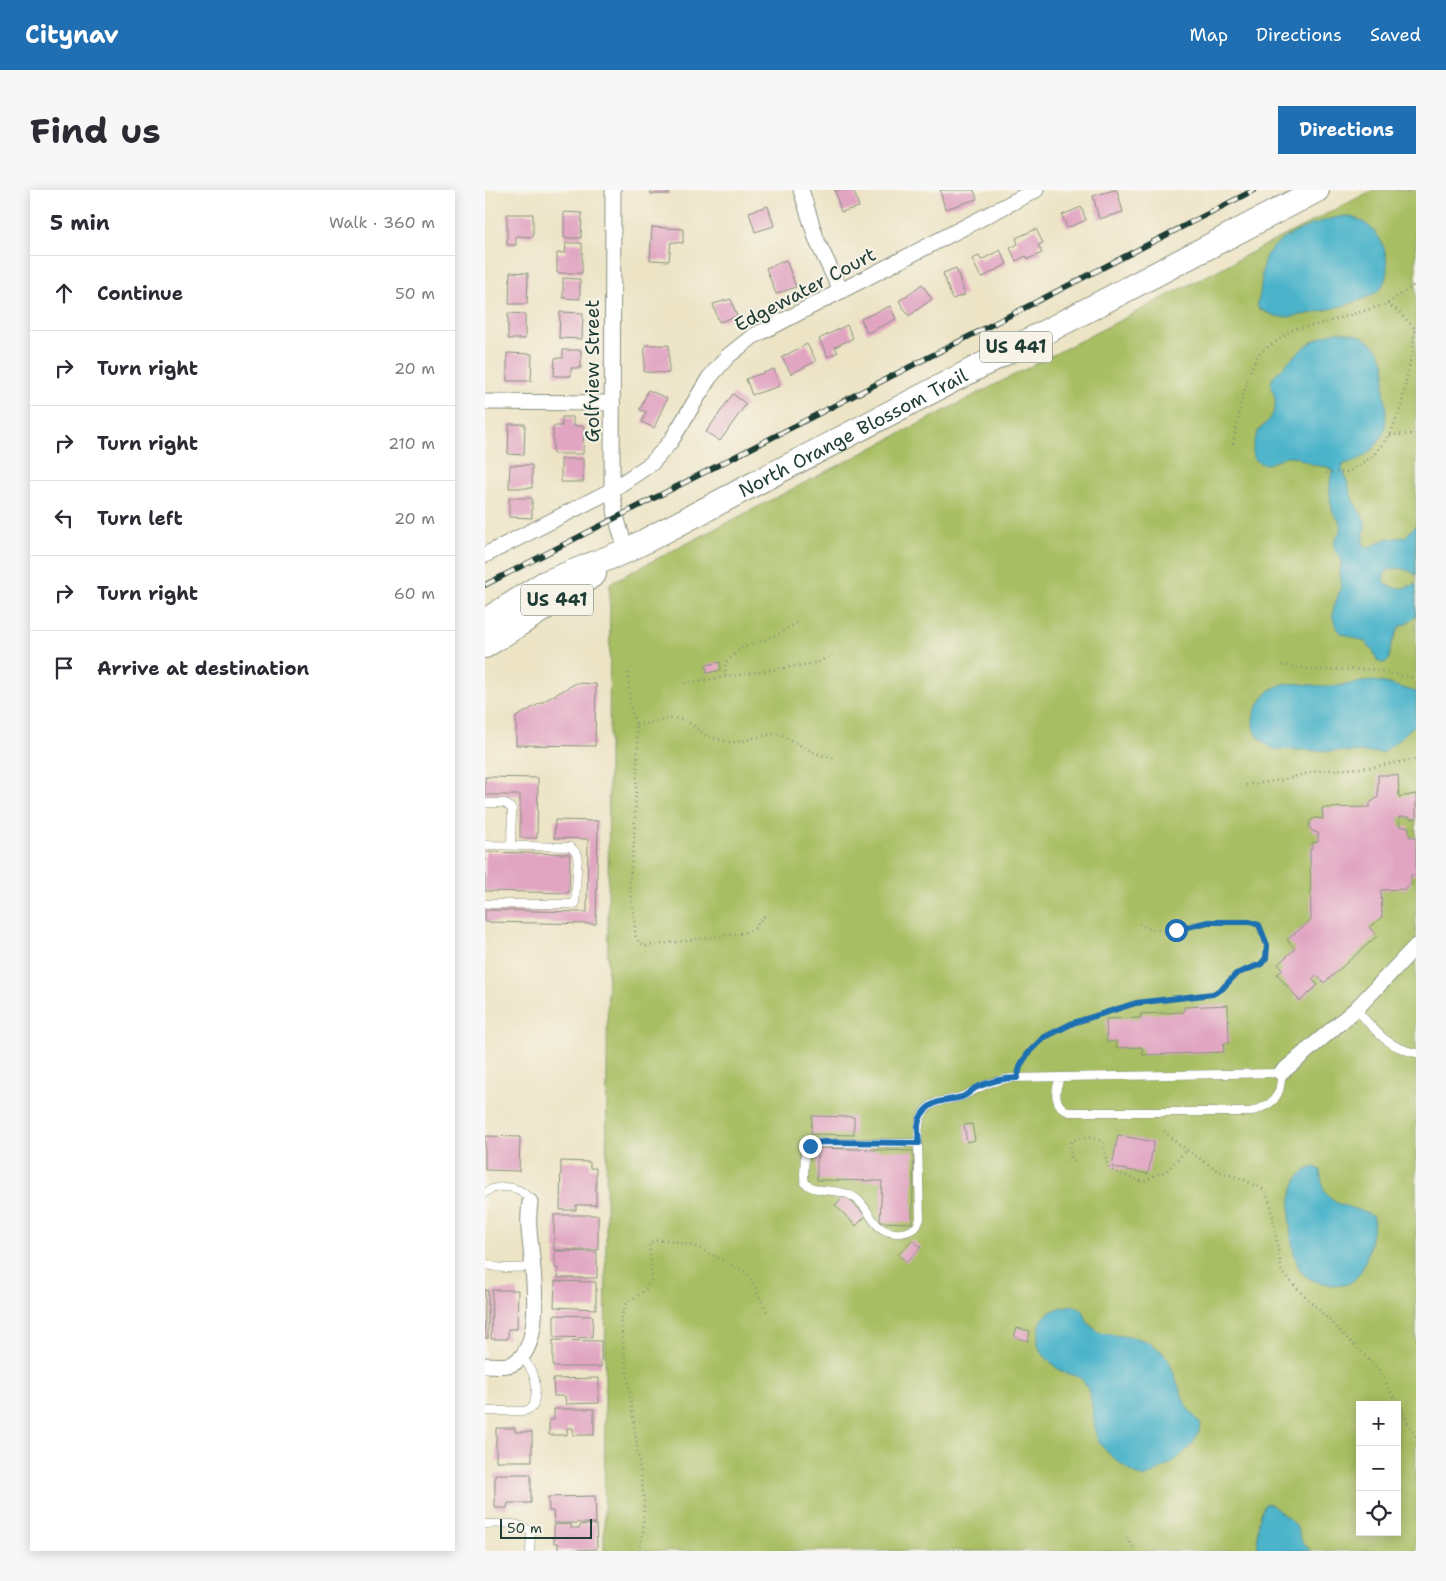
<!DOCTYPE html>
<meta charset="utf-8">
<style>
:root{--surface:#fff;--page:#f7f7f7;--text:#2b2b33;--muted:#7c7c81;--line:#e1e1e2;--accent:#1f6fb2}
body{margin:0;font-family:"Shantell Sans",sans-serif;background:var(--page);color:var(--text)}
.controls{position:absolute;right:15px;bottom:15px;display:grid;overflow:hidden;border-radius:0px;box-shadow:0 2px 12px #0003}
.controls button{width:45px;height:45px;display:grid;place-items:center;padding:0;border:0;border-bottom:1px solid var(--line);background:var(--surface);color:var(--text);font:25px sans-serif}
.scale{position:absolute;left:15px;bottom:12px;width:92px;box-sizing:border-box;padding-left:5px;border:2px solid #1f3d34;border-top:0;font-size:14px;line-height:18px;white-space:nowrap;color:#1f3d34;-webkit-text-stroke:4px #f7f3e8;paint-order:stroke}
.stop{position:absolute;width:15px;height:15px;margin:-11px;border:4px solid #1f6fb2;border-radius:50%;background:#fff}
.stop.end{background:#1f6fb2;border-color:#fff;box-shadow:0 1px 5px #0008}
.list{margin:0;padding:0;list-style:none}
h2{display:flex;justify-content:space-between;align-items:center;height:65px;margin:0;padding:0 20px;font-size:21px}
h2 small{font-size:16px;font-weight:400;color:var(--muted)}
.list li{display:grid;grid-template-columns:32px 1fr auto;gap:15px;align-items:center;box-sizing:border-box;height:75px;padding:0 20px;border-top:1px solid var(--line)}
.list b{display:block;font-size:19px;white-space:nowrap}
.list em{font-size:16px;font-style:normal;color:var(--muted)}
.icon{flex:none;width:28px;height:28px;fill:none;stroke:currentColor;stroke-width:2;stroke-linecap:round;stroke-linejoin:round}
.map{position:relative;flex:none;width:931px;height:1361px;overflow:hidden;border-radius:0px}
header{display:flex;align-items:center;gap:30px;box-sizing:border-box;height:70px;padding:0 25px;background:var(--accent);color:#fff}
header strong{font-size:24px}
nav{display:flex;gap:28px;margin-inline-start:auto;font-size:18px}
.intro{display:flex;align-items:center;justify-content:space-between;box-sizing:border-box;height:120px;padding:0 30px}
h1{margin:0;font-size:35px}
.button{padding:12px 22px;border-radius:0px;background:var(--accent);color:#fff;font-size:18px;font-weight:700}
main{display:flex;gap:30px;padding:0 30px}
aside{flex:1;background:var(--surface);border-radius:0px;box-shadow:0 2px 12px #0003}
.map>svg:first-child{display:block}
.green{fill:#a8be62;stroke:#647e4b;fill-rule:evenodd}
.water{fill:#4bb4ca;stroke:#35787f}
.building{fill:#e1a5c2}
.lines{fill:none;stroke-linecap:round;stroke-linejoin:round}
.lane-casing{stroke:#86907d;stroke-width:9}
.street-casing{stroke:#86907d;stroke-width:17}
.primary-casing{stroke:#86907d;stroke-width:26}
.path{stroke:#86907d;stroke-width:2.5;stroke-dasharray:1 4;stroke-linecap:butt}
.lane{stroke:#fff;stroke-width:8}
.street{stroke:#fff;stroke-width:15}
.primary{stroke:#fff;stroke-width:24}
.rail-casing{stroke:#1f3d34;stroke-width:5.5}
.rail{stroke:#f7f3e8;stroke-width:4;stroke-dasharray:11;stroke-linecap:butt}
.route{stroke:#1f6fb2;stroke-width:6}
.labels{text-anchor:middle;stroke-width:4;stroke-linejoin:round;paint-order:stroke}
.shield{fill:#f7f3e8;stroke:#60746a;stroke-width:1}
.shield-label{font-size:18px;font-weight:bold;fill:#1f3d34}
.street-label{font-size:19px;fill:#1f3d34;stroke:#f7f3e8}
</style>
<header>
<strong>Citynav</strong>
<nav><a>Map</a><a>Directions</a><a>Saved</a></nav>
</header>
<div class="intro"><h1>Find us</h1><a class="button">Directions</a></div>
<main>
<aside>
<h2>5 min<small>Walk · 360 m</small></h2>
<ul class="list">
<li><svg class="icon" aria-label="ahead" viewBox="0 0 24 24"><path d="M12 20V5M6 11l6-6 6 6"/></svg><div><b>Continue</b></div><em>50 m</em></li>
<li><svg class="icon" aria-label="right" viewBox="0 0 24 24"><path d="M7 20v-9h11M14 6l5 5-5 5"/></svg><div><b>Turn right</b></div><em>20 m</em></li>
<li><svg class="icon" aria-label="right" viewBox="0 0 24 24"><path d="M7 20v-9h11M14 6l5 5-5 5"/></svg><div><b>Turn right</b></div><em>210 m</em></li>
<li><svg class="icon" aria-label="left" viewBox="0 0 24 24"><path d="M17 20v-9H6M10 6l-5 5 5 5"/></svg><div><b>Turn left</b></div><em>20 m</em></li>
<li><svg class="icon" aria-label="right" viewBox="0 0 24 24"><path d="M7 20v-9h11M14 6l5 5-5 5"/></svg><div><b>Turn right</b></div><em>60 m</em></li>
<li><svg class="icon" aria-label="arrive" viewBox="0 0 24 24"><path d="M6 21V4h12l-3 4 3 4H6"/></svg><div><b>Arrive at destination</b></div></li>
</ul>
</aside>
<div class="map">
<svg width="931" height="1361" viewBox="0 0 931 1361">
<rect width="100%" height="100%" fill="#f7f3e8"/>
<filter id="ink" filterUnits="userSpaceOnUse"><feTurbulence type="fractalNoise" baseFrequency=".02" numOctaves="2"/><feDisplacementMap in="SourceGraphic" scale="10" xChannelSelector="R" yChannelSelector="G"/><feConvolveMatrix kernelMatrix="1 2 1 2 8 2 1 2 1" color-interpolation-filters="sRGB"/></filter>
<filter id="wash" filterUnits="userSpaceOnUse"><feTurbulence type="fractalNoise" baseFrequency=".0096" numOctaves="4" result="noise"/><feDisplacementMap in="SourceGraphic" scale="20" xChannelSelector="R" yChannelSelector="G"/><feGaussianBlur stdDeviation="1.12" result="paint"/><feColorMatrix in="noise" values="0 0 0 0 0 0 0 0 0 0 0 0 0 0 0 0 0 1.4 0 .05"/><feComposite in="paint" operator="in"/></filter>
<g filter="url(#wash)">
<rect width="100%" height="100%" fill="#ede4c6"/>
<path class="green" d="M 888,0 L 931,0 L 931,1361 L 119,1361 L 125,393 ZM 875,1215 L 912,1215 L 912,1342 L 875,1342 Z"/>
<g class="water">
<path d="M 862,26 C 888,32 902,52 902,78 C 902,87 899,96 892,102 C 877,113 814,128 796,127 C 788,126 781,122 774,119 L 772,114 C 778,101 775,85 779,71 C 785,48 840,27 862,26 Z"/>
<path d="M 852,142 C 872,142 894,151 899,173 C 902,182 898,190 899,200 C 901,213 903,233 897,246 C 893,255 882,266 872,270 C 868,272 863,272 858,275 L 857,279 C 864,291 864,305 871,316 C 874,322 879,325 880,333 C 881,341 876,348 879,355 L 884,358 L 900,349 L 920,347 L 931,335 L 931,385 C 921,376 893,374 900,394 C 911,400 920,399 931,394 L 931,426 L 921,434 L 915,436 L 906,455 L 904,470 L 899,473 L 893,472 L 888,461 L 880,452 L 856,443 C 840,424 852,414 856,396 C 857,391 855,386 855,381 C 855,379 856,375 856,373 C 857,367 849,363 849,356 C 848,348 857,344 856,335 C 855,330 850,327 848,322 C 844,308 844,295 847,280 C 842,275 836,277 830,275 C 821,273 813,266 804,266 C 794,266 783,280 772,271 C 764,265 769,249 773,242 C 776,236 784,233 787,225 C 789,221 791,215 790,210 C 790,202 783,196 788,188 C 790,183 797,179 801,174 C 817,159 830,146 852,142 Z"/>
<path d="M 887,491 L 900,493 L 931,502 L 931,534 L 898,563 L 789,559 C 777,552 767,544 768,530 C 769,522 773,515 777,509 C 795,485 816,496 841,496 C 856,497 871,492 887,491 Z"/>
<path d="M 829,977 L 834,979 C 837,987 836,995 840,1002 C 850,1019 874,1016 888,1027 L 889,1033 C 883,1059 881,1104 843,1094 C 833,1092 822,1090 816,1081 C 804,1064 800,1004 813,988 C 817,982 823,979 829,977 Z"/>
<path d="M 588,1115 L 598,1121 L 603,1133 L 614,1143 L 652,1148 L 665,1153 L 676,1161 L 684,1171 L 701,1216 L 716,1235 C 708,1263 683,1276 659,1288 C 648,1284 617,1261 613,1250 C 610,1244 610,1237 609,1231 C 607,1219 607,1205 600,1194 C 595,1184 588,1186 578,1182 C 571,1179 554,1162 553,1155 C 552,1149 554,1142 555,1136 C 558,1121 576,1117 588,1115 Z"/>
<path d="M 784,1313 L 810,1334 L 817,1351 L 826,1361 L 773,1361 C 772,1346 772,1327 780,1314 Z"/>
</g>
<g id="blocks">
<g class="building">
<rect x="166" y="0" width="18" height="4"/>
<path d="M 350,0 L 369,0 L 374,17 L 356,22 Z"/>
<path d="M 455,0 L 489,0 L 492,9 L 460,19 Z"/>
<path d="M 629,0 L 632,0 L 638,22 L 614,29 L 608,6 Z"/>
<path d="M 283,16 L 289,36 L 270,42 L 264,22 Z"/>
<path d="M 596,17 L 601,30 L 582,38 L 577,25 Z"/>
<path d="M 79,22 L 97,23 L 96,48 L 79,48 Z"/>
<path d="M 22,24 L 48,24 L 48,47 L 31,46 L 31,55 L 22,55 Z"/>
<path d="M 167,37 L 198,39 L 198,53 L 186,52 L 184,71 L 165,70 Z"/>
<path d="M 551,39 L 558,53 L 553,55 L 557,63 L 543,69 L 541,66 L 531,71 L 525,58 L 533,54 L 531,48 Z"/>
<path d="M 81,53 L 97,53 L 97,83 L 72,83 L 72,63 L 80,63 Z"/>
<path d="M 515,60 L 522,74 L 496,88 L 487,69 L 494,66 L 496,70 Z"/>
<path d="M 301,70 L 311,97 L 291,104 L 281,78 Z"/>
<path d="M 471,78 L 480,105 L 467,109 L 458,83 Z"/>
<path d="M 25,82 L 43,83 L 42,114 L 24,114 Z"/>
<path d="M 78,88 L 95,89 L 95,109 L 78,108 Z"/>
<path d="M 437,94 L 447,109 L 424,126 L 414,111 Z"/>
<path d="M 246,109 L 252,126 L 234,132 L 228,114 Z"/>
<path d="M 405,116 L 411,129 L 382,143 L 376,129 Z"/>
<path d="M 75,122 L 98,123 L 97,149 L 74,148 Z"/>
<path d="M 23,123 L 40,124 L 40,149 L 23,149 Z"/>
<path d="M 362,135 L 368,148 L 350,157 L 353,162 L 343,167 L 334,149 Z"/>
<path d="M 322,154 L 331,171 L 306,184 L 297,167 Z"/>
<path d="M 160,155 L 184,155 L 184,183 L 159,182 Z"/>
<path d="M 78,160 L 96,160 L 96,178 L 86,178 L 86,186 L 69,186 L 70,168 L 78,168 Z"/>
<path d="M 22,163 L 47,164 L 46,191 L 22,191 Z"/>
<path d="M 289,179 L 295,196 L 267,205 L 261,189 Z"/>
<path d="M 163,200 L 182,208 L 169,238 L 157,232 L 161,222 L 155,220 Z"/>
<path d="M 248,204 L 261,214 L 235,251 L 221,242 Z"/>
<path d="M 77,227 L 88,227 L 88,236 L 99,236 L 98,264 L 68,264 L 68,236 L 77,236 Z"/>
<path d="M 24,234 L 40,234 L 39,265 L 23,264 Z"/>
<rect x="76" y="269" width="22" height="23"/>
<path d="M 25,275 L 47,275 L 47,298 L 24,298 Z"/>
<path d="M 24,308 L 47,308 L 47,328 L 24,327 Z"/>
<path d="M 235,472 L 236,480 L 222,483 L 221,475 Z"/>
<path d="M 91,493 L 111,494 L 110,556 L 31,555 L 31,527 Z"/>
<path d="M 893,585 L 913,585 L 914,607 L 931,604 L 931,629 L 925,629 L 925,627 L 914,627 L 915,637 L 924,637 L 925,647 L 931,647 L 931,685 L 926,685 L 926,695 L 922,696 L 922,699 L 896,700 L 897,727 L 884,737 L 892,746 L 839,793 L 832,785 L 827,789 L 833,795 L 815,811 L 792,784 L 798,780 L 793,774 L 810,759 L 802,750 L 826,730 L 825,659 L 827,659 L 827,653 L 833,652 L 833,643 L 827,641 L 824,636 L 826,630 L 831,628 L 838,629 L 837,618 L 885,617 L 885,613 L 893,607 Z"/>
<path d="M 0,587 L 53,588 L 52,648 L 35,648 L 35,605 L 0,605 Z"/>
<path d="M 70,630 L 113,631 L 111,734 L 0,732 L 0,720 L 102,722 L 103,649 L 69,648 Z"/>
<path d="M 0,662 L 85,664 L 84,703 L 0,701 Z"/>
<path d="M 743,815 L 744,853 L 738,853 L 739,862 L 658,865 L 657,857 L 631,858 L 631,851 L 622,852 L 621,829 L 656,828 L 655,824 L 699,822 L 699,817 Z"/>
<path d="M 327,926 L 369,927 L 369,945 L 326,944 Z"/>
<path d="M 487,934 L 490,950 L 482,952 L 479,935 Z"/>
<path d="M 633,945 L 669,952 L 663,984 L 627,977 Z"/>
<path d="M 0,946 L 35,947 L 34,981 L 0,980 Z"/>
<path d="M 332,958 L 429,961 L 427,1033 L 395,1032 L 397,991 L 332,990 Z"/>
<path d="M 76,971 L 105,972 L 105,978 L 111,978 L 111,1015 L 91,1015 L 91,1020 L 75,1020 Z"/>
<path d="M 360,1005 L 381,1026 L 371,1036 L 350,1015 Z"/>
<rect x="69" y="1025" width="44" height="35"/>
<path d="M 427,1050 L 436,1057 L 422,1072 L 413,1065 Z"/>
<path d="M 70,1061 L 112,1062 L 112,1088 L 73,1088 L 73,1078 L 70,1078 Z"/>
<path d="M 70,1091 L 111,1092 L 111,1119 L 69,1117 Z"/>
<rect x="0" y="1100" width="3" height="48"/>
<path d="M 7,1100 L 33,1100 L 32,1139 L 23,1139 L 23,1149 L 6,1149 Z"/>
<path d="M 69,1125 L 108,1126 L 107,1148 L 69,1147 Z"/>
<path d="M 532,1138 L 545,1141 L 543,1151 L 529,1147 Z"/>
<path d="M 68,1150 L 116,1151 L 116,1177 L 68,1177 Z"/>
<path d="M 114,1188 L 114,1213 L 81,1214 L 80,1206 L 69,1206 L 68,1189 Z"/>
<path d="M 69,1219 L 109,1219 L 109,1245 L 88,1245 L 88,1238 L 82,1238 L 82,1245 L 64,1245 L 64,1230 L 69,1230 Z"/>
<path d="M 11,1238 L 30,1238 L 30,1242 L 47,1242 L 47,1271 L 11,1271 Z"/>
<path d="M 10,1284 L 46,1284 L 46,1313 L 23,1313 L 22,1318 L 10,1318 Z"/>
<path d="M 110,1306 L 111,1333 L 69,1333 L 68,1321 L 64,1321 L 63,1307 Z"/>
<path d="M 86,1334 L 86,1338 L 95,1338 L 95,1335 L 111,1334 L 112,1359 L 73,1361 L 73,1353 L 69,1353 L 69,1335 Z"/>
</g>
</g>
</g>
<g filter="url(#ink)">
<use href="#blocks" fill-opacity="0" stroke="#86907d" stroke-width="1"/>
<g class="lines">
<defs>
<g id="lane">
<path d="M 0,613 L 20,613 L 27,619 L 26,655"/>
<path d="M 0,655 L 86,657 L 93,665 L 90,714 L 0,714"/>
<path d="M 871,819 C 891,841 900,856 931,863"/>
<path d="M 433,953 L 435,1029 L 432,1036 C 426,1041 419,1044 410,1043 C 384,1041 387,1015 365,1005 C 351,998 332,1004 320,993 L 319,986 L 320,962 L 329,953 L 433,953 C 433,933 434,916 457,911 C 464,909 473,909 480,905 C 498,896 506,891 526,888 L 796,883 C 797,907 788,915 765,922 L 584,922 C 569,916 569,902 575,888"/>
<path d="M 0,1003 C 12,993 39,995 45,1012"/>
<path d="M 0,1073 C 13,1081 33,1077 48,1077"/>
<path d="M 0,1221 L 40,1221 L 48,1217 C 54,1195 51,1183 36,1166"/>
<path d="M 0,1334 C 15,1334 36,1330 46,1343 L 45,1361"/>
</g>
<g id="street">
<path d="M 128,0 L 127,300 L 131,326 L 141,361"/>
<path d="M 316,0 L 332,51 L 356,101"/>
<path d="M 0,212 L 127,213"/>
<path d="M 0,365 L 127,300 L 167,273 L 186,251 L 224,188 L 243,166 L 267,147 L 551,0"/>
<path d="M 796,883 L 871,819 L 931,756"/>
<path d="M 0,1175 C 8,1175 19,1177 27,1174 C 63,1158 46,1069 44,1039 C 43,1030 44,1021 45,1012"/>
</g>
<g id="primary">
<path id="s1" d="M 0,431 L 60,393 L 141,361 L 832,0"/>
<path d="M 0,456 L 72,410 L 109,384"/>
</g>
</defs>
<use href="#lane" class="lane-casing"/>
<use href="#street" class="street-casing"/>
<use href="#primary" class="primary-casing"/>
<g class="path">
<path d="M 905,245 L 931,244"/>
<path d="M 748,254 L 757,209 L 766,179 L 773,164 L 809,139 L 835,134 L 902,114 L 931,94"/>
<path d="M 841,283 L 864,282 L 889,265 L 906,243 L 916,217 L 927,162 L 930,139 L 912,120 L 902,114"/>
<path d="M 797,475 L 832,480 L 885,479 L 931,488"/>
<path d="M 143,483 L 145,516 L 151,535 L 153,554 L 149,652 L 144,694 L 150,733 L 150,745 L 154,752 L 161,756 L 259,743 L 270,738 L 280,725"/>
<path d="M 241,486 L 240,473 L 257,458 L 294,444 L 313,432"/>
<path d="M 200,493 L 325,474 L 334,472 L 347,465"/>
<path d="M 151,535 L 189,528 L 201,530 L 221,546 L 247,553 L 287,544 L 295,544 L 326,561 L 339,566 L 352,568"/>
<path d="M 761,595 L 796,590 L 832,581 L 888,577 L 931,569"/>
<path d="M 534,880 C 537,867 548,854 559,847 C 582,832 625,819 652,813 C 677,807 703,806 728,804 L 737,799 L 751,784 L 776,774 L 781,768 C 782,755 780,746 774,735 L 765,732 L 723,732 L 691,740 L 674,740 L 662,738 L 654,734"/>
<path d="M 679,941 L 693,954 L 735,982 L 758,989 L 780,1000 L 786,1016 L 797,1083 L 893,1179 L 931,1247"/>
<path d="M 590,971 L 585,965 L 586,952 C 595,945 608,947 618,952 L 622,974 L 629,982 L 659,992 L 672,984 L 680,982 L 702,960"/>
<path d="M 642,1348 L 651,1361"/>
<path d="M 464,1360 L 485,1361"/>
<path d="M 153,1361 L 158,1343 L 159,1309 L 135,1129 L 142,1113 L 160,1100 L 167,1089 L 164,1054 L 169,1051 L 185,1050 L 212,1057 L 262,1083 L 283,1123"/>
</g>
<use href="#lane" class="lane"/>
<use href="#street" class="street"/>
<use href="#primary" class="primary"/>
<defs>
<path id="rail" d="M 0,395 L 769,0"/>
</defs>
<use href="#rail" class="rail-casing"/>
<use href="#rail" class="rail"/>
</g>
</g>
<g class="lines" filter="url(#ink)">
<path class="route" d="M 325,956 L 330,953 L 338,952 L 434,953 C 433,942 431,932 438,923 C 448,909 463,911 477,907 C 482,905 486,901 490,898 C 503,892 518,888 532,888 L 536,874 L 544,862 L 558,848 L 588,833 L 651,813 L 728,804 L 737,799 L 751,784 L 776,774 L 781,768 L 782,755 L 774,735 L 765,732 L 723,732 L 691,740"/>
</g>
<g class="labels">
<g class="shield">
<rect x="495" y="141.5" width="72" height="31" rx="4"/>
<rect x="36" y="394.5" width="72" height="31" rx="4"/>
</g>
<g class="shield-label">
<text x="531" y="163">US 441</text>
<text x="72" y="416">US 441</text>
</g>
<g class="street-label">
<text transform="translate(320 99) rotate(-28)" y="7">Edgewater Court</text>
<text transform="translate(107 181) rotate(-90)" y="7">Golfview Street</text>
<text dy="7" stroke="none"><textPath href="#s1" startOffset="414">North Orange Blossom Trail</textPath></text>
</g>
</g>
</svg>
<div class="controls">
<button>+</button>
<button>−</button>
<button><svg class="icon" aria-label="locate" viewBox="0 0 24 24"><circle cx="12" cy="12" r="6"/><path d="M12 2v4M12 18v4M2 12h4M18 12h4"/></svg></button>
</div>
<div class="scale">50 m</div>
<div class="stop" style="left:691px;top:740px"></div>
<div class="stop end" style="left:325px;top:956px"></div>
</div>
</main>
